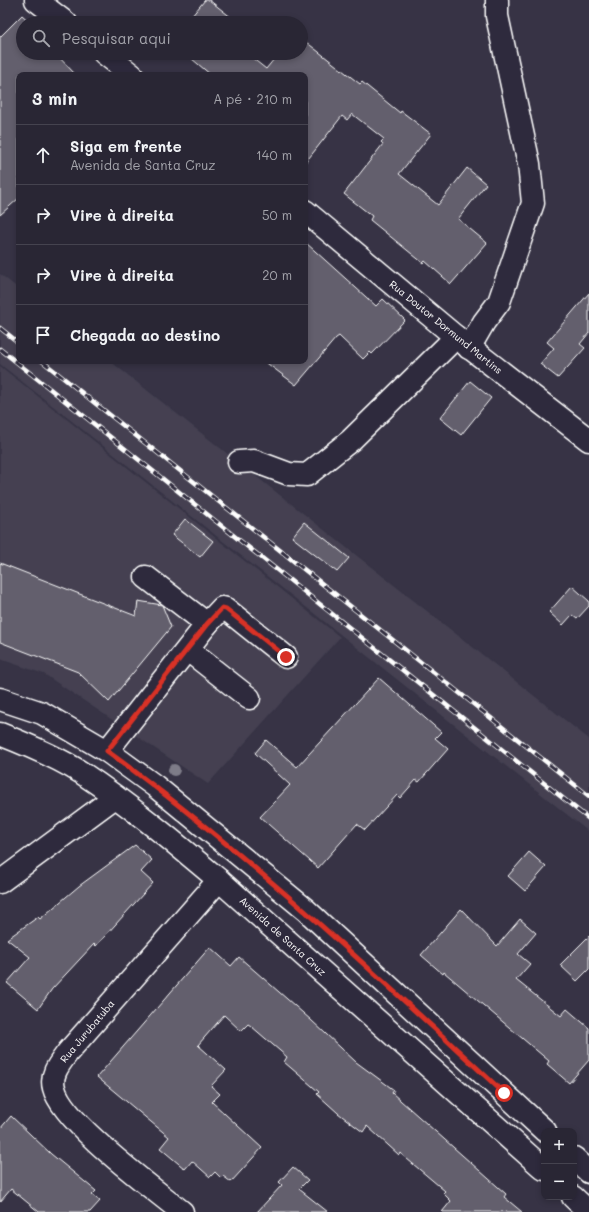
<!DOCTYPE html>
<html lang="pt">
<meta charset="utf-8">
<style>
:root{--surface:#292634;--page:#353240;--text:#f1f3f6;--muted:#a5a5ac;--line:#45434f}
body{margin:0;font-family:Mali,sans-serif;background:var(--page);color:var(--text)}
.controls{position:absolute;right:12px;bottom:12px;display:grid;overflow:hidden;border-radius:8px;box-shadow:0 2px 6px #0003}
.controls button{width:36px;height:36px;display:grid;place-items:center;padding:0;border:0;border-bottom:1px solid var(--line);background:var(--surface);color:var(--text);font:20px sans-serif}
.stop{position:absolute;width:12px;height:12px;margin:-9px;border:3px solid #d93025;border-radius:50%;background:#fff}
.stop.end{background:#d93025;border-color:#fff;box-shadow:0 1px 4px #0008}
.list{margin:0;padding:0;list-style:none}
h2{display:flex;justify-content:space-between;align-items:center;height:52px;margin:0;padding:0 16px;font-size:17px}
h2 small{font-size:13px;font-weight:400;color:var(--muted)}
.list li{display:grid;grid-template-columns:26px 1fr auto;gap:12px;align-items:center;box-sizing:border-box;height:60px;padding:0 16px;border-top:1px solid var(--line)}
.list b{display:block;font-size:15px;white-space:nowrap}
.list p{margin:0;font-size:13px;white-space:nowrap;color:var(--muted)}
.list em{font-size:13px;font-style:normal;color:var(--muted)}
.icon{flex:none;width:22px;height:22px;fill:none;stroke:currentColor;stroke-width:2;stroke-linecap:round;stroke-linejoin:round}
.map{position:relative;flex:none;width:589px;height:1212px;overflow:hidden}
.search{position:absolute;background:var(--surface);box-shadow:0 2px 6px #0003;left:16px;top:16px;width:292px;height:44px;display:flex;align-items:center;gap:10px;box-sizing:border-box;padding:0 14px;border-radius:22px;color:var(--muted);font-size:15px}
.panel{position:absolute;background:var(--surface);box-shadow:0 2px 6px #0003;left:16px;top:72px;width:292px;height:292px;border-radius:8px}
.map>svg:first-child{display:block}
.built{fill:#444051}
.building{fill:#635f6d;stroke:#fff}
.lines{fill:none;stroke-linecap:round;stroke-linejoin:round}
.minor-casing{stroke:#fff;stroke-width:25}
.major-casing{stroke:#fff;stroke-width:25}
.minor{stroke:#2f2a3d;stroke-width:22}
.major{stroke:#2f2a3d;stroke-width:22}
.rail-casing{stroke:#fff;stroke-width:4.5}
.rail{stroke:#2f2a3d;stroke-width:3;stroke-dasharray:9;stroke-linecap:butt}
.tree{fill:#7e7c88}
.route{stroke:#d93025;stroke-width:5}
.labels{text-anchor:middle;stroke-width:3;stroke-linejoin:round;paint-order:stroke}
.street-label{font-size:10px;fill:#fff;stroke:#2f2a3d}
</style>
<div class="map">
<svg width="589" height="1212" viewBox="0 0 589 1212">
<rect width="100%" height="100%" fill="#373345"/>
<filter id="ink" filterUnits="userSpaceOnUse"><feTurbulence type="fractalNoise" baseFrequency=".025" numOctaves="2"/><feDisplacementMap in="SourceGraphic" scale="8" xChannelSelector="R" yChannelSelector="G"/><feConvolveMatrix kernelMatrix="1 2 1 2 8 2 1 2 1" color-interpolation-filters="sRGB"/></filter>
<g filter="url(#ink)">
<g class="built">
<path d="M 0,274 L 19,289 L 19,361 L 110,361 L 589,739 L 589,832 L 0,364 Z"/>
<path d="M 0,366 L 340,637 L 208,784 L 44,674 L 0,659 Z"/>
</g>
<g class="building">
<path d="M 205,0 L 209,0 L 232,18 L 229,23 L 186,23 Z"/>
<path d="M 22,15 L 31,23 L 23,23 L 23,53 L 55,53 L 76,75 L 19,75 L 19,198 L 0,215 L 0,37 Z"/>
<path d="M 301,38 L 360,84 L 362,82 L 400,113 L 401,111 L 431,134 L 399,174 L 438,205 L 467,168 L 486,184 L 458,219 L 487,243 L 451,284 L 425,261 L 423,263 L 370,220 L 372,216 L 344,194 L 383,144 L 381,142 L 384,139 L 352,114 L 347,120 L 342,116 L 305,163 L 305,75 L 211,75 L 185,53 L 246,53 L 266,69 L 279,53 L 301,53 Z"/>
<path d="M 305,242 L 376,306 L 383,299 L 405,320 L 372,354 L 370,352 L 363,359 L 339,336 L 336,338 L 296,385 L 264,361 L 305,361 Z"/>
<path d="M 589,293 L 589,333 L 580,344 L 585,348 L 558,378 L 540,364 L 554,348 L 547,342 Z"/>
<path d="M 470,381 L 491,398 L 461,435 L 440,418 Z"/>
<path d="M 185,519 L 213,541 L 200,557 L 172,535 Z"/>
<path d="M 304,522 L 349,558 L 337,572 L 292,537 Z"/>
<path d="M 0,563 L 136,616 L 138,601 L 162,605 L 171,627 L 109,702 L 78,672 L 0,642 Z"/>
<path d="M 572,586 L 589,601 L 589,606 L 577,619 L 572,615 L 563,625 L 549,612 Z"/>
<path d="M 379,678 L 441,732 L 435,738 L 448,749 L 419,782 L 416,780 L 400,798 L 397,795 L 365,830 L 357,824 L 318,868 L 260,817 L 290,785 L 255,753 L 266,740 L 297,767 Z"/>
<path d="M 135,845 L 152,860 L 141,872 L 153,883 L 96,946 L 94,944 L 52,989 L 38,1009 L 7,983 L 30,957 L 7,939 L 38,917 L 40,919 L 79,886 Z"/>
<path d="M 529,852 L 546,867 L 525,891 L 508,876 Z"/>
<path d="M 461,909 L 497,946 L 520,919 L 536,933 L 518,954 L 530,964 L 516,980 L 561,1016 L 567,1009 L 589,1028 L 589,1060 L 569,1083 L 547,1064 L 549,1061 L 444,972 L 443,974 L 421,955 Z"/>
<path d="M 589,936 L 589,969 L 577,981 L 560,965 Z"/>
<path d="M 210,947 L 231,966 L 239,957 L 311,1020 L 356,1062 L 394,1090 L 392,1093 L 506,1194 L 504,1197 L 522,1212 L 442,1212 L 451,1201 L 443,1193 L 445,1191 L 400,1153 L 399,1155 L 367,1126 L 363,1132 L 338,1113 L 317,1094 L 319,1092 L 284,1062 L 287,1057 L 251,1026 L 248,1024 L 241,1031 L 224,1015 L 198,1045 L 226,1070 L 211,1086 L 220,1094 L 212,1102 L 262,1148 L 231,1182 L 223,1176 L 221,1178 L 215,1172 L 210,1177 L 192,1161 L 185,1169 L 160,1148 L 169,1137 L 97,1077 Z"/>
<path d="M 11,1116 L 51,1154 L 96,1191 L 92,1195 L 100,1201 L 90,1212 L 39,1212 L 11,1189 L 0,1202 L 0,1129 Z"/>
<path d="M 293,1167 L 308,1180 L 299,1189 L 328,1212 L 257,1212 L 282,1185 L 279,1182 Z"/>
</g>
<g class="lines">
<defs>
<g id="minor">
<path d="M 36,0 L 66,23"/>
<path d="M 104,53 L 132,75"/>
<path d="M 305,211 L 456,337 L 589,440"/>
<path d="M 469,348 L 484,322 L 499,302 L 533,203 L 529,164 L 497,16 L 497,0"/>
<path d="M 239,462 L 254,461 L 289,474 L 307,475 L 351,440 L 456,337"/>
<path d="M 146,577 L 207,624"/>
<path d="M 188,650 L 249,698"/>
<path d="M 107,751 L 207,624 L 222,608 L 226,609 L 286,657"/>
<path d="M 0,882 L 115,797"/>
<path d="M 182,1212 C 153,1188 62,1122 54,1088 C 50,1074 60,1063 68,1052 L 219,880"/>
</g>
<g id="major">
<path d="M 0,699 L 42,713 L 107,751 L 155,786 L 306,910 L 545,1131"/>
<path d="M 0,734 C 28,745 57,757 82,773 C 130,805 175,843 219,880 L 544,1169"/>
<path d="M 574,1158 L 589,1172"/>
<path d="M 573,1197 L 589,1212"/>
</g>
</defs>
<use href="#minor" class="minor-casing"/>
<use href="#major" class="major-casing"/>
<use href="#minor" class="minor"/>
<use href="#major" class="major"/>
<defs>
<g id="rail">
<path d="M 0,328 L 19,343"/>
<path d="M 0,349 L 589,819"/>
<path d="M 42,361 L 589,796"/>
</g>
</defs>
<use href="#rail" class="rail-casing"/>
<use href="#rail" class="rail"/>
</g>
<circle class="tree" cx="174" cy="770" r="6"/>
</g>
<g class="lines" filter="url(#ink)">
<path class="route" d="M 286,657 L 226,609 L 222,608 L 207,624 L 107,751 C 249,854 375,974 504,1093"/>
</g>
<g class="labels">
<g class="street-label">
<text transform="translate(446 327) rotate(39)" y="4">Rua Doutor Dormund Martins</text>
<text transform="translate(283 936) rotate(42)" y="4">Avenida de Santa Cruz</text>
<text transform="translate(87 1031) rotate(-50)" y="4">Rua Jurubatuba</text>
</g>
</g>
</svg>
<div class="controls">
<button>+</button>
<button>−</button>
</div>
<div class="stop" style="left:504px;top:1093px"></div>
<div class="stop end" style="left:286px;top:657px"></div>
<div class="search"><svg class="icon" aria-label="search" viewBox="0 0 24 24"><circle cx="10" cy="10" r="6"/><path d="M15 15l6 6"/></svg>Pesquisar aqui</div>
<section class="panel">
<h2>3 min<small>A pé · 210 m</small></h2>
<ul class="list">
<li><svg class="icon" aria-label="ahead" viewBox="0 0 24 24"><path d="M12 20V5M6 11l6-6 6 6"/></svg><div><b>Siga em frente</b><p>Avenida de Santa Cruz</p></div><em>140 m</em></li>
<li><svg class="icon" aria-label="right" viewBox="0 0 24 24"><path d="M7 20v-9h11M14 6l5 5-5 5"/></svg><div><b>Vire à direita</b></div><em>50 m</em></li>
<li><svg class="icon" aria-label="right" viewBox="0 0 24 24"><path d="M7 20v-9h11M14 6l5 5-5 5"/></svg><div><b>Vire à direita</b></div><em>20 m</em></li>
<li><svg class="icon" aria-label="arrive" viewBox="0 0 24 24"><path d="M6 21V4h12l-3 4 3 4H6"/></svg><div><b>Chegada ao destino</b></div></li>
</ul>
</section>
</div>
